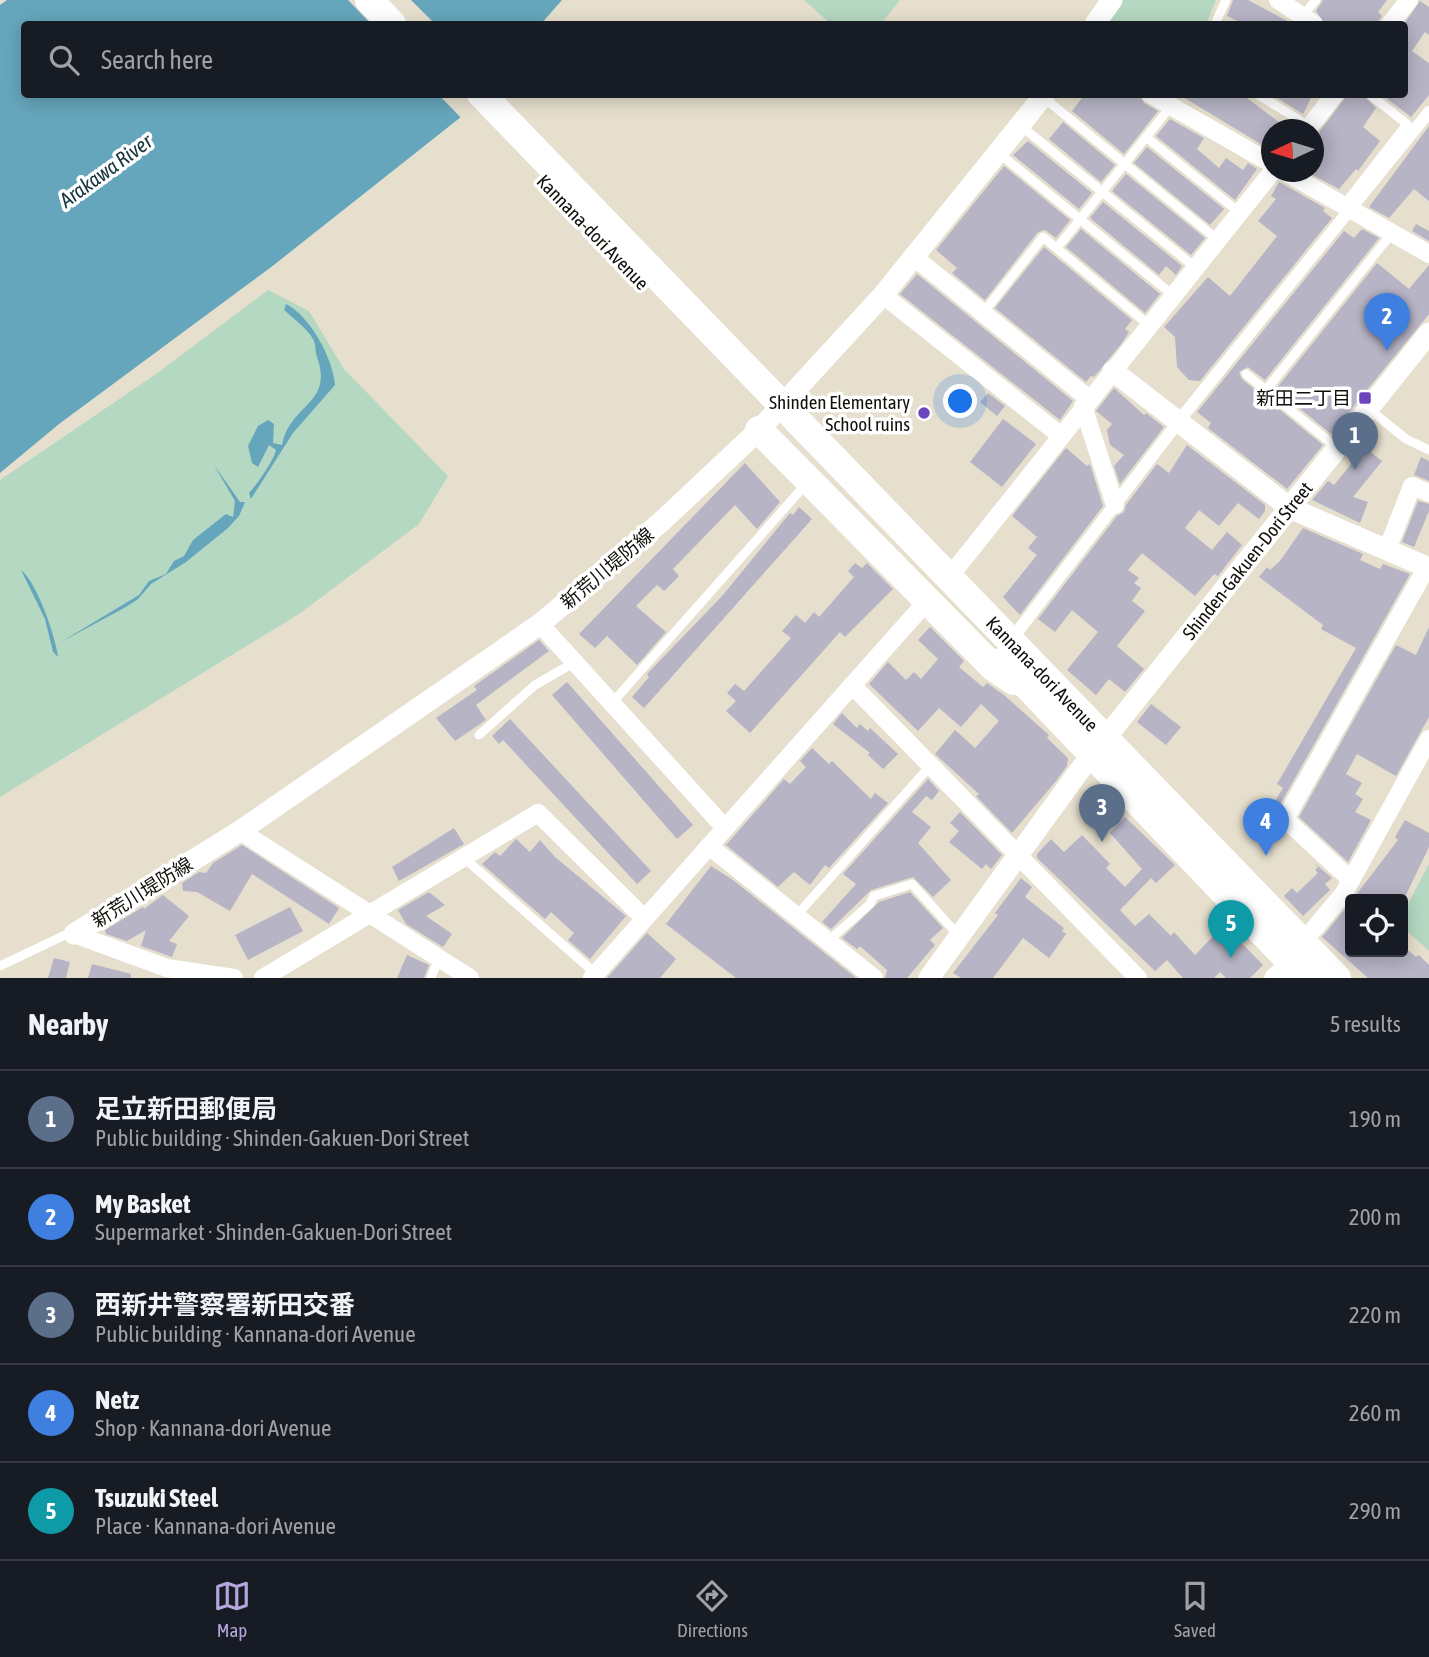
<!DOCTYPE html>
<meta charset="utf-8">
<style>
:root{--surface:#171b24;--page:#20242c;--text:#f1f3f6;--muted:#9ea1a6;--line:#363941;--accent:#b5a5dd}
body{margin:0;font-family:"Asap Condensed","Noto Sans JP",sans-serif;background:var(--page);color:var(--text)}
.controls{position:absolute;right:21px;bottom:21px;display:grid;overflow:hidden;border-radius:7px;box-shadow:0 4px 18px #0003}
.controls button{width:63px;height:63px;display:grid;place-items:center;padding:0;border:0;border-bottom:2px solid var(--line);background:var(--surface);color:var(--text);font:35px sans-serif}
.compass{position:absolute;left:1261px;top:119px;width:63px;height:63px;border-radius:50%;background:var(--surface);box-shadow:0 4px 18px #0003;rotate:266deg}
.you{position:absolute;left:961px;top:402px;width:24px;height:24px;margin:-18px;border:5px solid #fff;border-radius:50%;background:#1a73e8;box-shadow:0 0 0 10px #1a73e833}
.badge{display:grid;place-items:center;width:46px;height:46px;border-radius:50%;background:var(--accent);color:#fff;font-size:23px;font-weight:700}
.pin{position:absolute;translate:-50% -58px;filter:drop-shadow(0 2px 4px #0008)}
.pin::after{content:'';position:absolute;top:37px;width:24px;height:21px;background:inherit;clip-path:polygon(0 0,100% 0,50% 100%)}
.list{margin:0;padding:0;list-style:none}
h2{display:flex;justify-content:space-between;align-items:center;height:91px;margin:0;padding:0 28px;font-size:30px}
h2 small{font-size:23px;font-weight:400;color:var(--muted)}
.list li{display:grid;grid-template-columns:46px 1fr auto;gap:21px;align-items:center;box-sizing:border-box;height:98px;padding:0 28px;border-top:2px solid var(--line)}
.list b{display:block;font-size:26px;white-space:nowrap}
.list p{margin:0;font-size:23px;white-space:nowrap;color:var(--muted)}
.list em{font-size:23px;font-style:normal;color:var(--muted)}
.icon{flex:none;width:38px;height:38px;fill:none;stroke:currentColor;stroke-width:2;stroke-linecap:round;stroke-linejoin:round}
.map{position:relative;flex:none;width:1429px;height:978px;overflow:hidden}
.search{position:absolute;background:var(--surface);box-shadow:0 4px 18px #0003;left:21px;right:21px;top:21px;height:77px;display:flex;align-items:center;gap:18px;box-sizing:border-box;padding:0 24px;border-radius:7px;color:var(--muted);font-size:26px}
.sheet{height:581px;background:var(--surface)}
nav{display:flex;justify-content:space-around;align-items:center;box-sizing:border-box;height:98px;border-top:2px solid var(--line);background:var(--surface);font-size:19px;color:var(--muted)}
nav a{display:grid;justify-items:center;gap:4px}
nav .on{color:var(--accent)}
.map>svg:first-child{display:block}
.green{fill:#b5d8c2}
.water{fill:#66a6bc}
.pier{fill:#e6dfce}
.building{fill:#b6b4c5}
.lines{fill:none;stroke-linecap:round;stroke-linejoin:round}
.service{stroke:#fff;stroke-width:9}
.pedestrian{stroke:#fff;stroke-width:12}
.minor{stroke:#fff;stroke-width:18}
.tertiary{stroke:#fff;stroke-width:21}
.primary{stroke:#fff;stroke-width:28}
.poi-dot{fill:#6c45be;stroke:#fff;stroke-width:2.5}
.labels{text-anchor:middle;stroke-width:7;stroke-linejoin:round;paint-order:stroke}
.street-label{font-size:19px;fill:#110f0a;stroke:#fff}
.poi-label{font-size:19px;fill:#110f0a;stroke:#fff;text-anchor:end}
.water-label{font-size:21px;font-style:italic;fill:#173640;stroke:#fff}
</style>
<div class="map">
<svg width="1429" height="978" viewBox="0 0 1429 978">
<rect width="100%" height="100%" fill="#e6dfce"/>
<g class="green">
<path d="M 804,0 L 900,0 L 881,24 L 831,24 Z"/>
<path d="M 1122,0 L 1216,0 L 1206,24 L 1105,24 Z"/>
<path d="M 268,290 L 309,311 L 344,369 L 448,476 L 419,524 L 299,614 L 0,797 L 0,480 L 156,374 Z"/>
<path d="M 1429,864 L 1429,951 L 1403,927 L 1403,913 Z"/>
</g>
<g class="water">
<path d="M 7,0 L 562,0 L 541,24 L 24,24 L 24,94 L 482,95 L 466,113 L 270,268 L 59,424 L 0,473 L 0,5 Z"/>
<path d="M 286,304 C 310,316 333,358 335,385 L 293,433 L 251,499 L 249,493 C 256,486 274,460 276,450 L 269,445 L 258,467 L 252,463 L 248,446 L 258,426 L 268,420 L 274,424 L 273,443 L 282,445 C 290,403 334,405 317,357 C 315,352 316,346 314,341 C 310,331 293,318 284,310 Z"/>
<path d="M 214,465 L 240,502 L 245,502 L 239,516 L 228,528 L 186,562 L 151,584 L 137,600 L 124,608 L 61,642 L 139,595 L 149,581 L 166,574 L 174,561 L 184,556 L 193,540 L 226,514 L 233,517 L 235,501 Z"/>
<path d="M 21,570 C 37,582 56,638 58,657 L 53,652 L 45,619 Z"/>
</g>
<g class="pier">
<path d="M 348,0 L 411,0 L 435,24 L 371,24 Z"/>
<path d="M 485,94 L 463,120 L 439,95 Z"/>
</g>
<g class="building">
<path d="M 1233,0 L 1248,0 L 1293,24 L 1244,24 L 1227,16 Z"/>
<path d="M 1323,0 L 1387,0 L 1378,12 L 1382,16 L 1376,24 L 1325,24 L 1316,11 Z"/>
<path d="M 1420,1 L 1429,7 L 1429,35 L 1425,32 L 1412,51 L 1429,63 L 1429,95 L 1411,117 L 1381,94 L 1404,94 L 1404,24 Z"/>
<path d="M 1085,94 L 1139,94 L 1144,103 L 1158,111 L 1124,154 L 1072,111 Z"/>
<path d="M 1178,94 L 1242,94 L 1280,123 L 1276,130 L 1271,130 L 1271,145 L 1269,149 Z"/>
<path d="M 1271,94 L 1313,94 L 1303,114 Z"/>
<path d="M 1348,94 L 1362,94 L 1376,108 L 1363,127 L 1380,141 L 1358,171 L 1356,169 L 1339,189 L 1307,172 L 1313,172 L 1313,140 Z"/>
<path d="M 1170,119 L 1204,138 L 1197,149 L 1219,168 L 1226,158 L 1243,170 L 1248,163 L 1257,169 L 1235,200 L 1156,136 Z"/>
<path d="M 1063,122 L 1115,165 L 1101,182 L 1049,139 Z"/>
<path d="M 1429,126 L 1429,201 L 1414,189 L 1389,218 L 1369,207 Z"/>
<path d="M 1028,141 L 1092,193 L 1079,209 L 1013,155 Z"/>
<path d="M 1147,147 L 1224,209 L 1210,225 L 1134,163 Z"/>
<path d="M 1004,166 L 1070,220 L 1056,238 L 1045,230 L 1038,232 L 985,300 L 952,273 L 957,268 L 936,250 Z"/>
<path d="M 1126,174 L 1205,238 L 1191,255 L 1112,191 Z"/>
<path d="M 1279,182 L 1325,208 L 1323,211 L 1332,218 L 1200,381 L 1189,380 L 1177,367 L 1175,337 L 1164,327 L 1208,277 L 1230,296 L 1277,236 L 1258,221 L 1276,199 L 1271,196 Z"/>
<path d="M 1103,202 L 1182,266 L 1176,275 L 1166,266 L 1159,275 L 1090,218 Z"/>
<path d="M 1416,224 L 1429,231 L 1429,241 L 1412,231 Z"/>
<path d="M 1081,229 L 1160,294 L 1145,313 L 1066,247 Z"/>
<path d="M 1362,229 L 1379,238 L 1265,380 L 1248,367 L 1239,372 L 1242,379 L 1323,445 L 1287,489 L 1208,428 L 1211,423 L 1197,412 L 1344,231 L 1354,238 Z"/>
<path d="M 1044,247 L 1132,320 L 1125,329 L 1129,332 L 1122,343 L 1094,377 L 1091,376 L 1086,382 L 995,308 Z"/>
<path d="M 1377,263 L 1409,289 L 1429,265 L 1429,314 L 1331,434 L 1276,389 Z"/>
<path d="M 917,274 L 1073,401 L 1060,420 L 900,294 Z"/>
<path d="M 1114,388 L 1144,415 L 1146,413 L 1164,427 L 1120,484 L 1114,466 L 1124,455 L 1110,445 L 1107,430 L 1112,424 L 1096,411 Z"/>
<path d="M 988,393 L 1005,406 L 997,416 L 980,402 Z"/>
<path d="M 1003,419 L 1036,444 L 1002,487 L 970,462 Z"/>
<path d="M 1358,442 L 1382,461 L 1353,497 L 1368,502 L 1360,523 L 1312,500 L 1328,481 L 1334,485 L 1356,458 L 1350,453 Z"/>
<path d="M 1187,445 L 1265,505 L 1265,511 L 1259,519 L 1238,503 L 1219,526 L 1199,510 L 1185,528 L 1212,550 L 1227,532 L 1242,545 L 1218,576 L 1214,574 L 1195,596 L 1142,553 L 1128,570 L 1139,578 L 1134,583 L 1141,588 L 1132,601 L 1145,611 L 1117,646 L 1144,669 L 1125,692 L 1109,679 L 1096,695 L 1067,670 L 1098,632 L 1072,610 L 1055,632 L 1038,619 L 1117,516 L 1124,512 L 1126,505 L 1157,464 L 1169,473 Z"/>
<path d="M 1066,448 L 1087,466 L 1090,464 L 1103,506 L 1020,615 L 1003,597 L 1037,555 L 1028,548 L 1037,537 L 1012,516 Z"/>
<path d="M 1421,457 L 1429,461 L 1429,481 L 1414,475 Z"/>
<path d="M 745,463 L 780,502 L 757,529 L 735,505 L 673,569 L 679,576 L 664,591 L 657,585 L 636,606 L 666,632 L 637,665 L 607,636 L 595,648 L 579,634 Z"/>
<path d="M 1418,501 L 1429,504 L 1429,511 L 1414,547 L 1402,542 Z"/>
<path d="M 799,507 L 812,519 L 644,708 L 632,697 L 649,677 L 647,674 L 723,595 L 790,513 L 793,515 Z"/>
<path d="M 1303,528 L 1363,554 L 1360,560 L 1380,569 L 1383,564 L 1410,574 L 1277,810 L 1272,806 L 1283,788 L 1277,784 L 1356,648 L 1321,629 L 1323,625 L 1259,577 L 1267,567 L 1270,570 L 1280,561 Z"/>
<path d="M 855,563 L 862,568 L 867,563 L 893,589 L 845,637 L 840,632 L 750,733 L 726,711 L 736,701 L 727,693 L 735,684 L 744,691 L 791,638 L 782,631 L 796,615 L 805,623 L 814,612 L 819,617 L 854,577 L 848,571 Z"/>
<path d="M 930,627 L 964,661 L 959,667 L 983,687 L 987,683 L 1004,695 L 1049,735 L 1047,738 L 1068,758 L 1067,766 L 1056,781 L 1012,833 L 976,796 L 979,794 L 935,754 L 955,730 L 975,748 L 999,721 L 981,704 L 961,727 L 939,708 L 918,731 L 869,684 L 888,662 L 906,680 L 914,672 L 921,679 L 938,659 L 918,640 Z"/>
<path d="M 1429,627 L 1429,717 L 1396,776 L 1357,754 L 1346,774 L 1362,783 L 1355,794 L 1363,799 L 1355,812 L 1371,820 L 1348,862 L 1299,817 L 1396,645 L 1416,655 Z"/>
<path d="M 539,640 L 549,651 L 476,705 L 486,720 L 455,741 L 436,718 L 477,690 L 474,686 Z"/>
<path d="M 567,682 L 693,825 L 677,839 L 552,695 Z"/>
<path d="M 1151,704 L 1181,727 L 1166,745 L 1137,722 Z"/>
<path d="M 842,713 L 857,728 L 860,724 L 868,731 L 870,728 L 898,754 L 883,769 L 868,755 L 870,753 L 833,724 Z"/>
<path d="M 510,719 L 651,871 L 637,884 L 503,740 L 499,744 L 492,736 Z"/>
<path d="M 812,748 L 829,764 L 832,761 L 871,799 L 875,793 L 888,803 L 829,868 L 825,865 L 810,885 L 794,872 L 778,887 L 726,845 L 784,779 L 790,784 L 806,767 L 800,761 Z"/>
<path d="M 928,779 L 939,791 L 932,800 L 926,796 L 912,812 L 931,827 L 918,843 L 951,880 L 933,897 L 913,877 L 871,890 L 831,929 L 822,922 L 856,884 L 843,874 Z"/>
<path d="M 960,812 L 1002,855 L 991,869 L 986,864 L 982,869 L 949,842 L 959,831 L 950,823 Z"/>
<path d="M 1125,817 L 1175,865 L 1156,883 L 1151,878 L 1120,910 L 1135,926 L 1149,914 L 1171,936 L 1174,932 L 1195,955 L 1224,925 L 1263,965 L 1250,978 L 1226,978 L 1220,972 L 1214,978 L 1183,978 L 1167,960 L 1155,971 L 1037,858 L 1037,854 L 1051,839 L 1064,852 L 1082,835 L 1110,864 L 1106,868 L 1125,887 L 1142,869 L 1110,833 Z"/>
<path d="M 1405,820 L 1429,833 L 1429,847 L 1404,899 L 1364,899 L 1356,895 L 1398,840 L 1395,837 Z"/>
<path d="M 454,828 L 464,844 L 399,881 L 392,867 Z"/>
<path d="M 516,839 L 530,852 L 540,840 L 555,857 L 626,916 L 590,959 L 568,940 L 574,933 L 551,912 L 545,919 L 482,864 L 495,852 L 500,856 Z"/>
<path d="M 242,845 L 339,908 L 329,924 L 252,874 L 230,911 L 197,892 L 183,891 L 182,883 L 199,872 L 206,873 L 213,863 Z"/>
<path d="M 1313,862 L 1332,878 L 1325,884 L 1330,890 L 1303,916 L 1284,896 L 1292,888 L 1297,893 L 1318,873 L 1315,870 L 1318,867 Z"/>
<path d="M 711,866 L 733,880 L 856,978 L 736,978 L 666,924 Z"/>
<path d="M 1021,878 L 1032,887 L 1025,897 L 1064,928 L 1062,931 L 1066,934 L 1049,958 L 1023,938 L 993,978 L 961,978 L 953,973 L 998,915 L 995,913 Z"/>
<path d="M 429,892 L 445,905 L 426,916 L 452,934 L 443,947 L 406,924 L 398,910 Z"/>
<path d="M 910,892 L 943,928 L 930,940 L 935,945 L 907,978 L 885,978 L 887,970 L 860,946 L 857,949 L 842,938 L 879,902 Z"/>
<path d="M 163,895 L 189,916 L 169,941 L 177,944 L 172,957 L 141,946 L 146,930 L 127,941 L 106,934 L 105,930 L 143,907 L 144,909 Z"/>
<path d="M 1350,903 L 1350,952 L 1403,952 L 1403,946 L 1416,957 L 1419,955 L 1429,965 L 1429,978 L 1368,978 L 1322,937 Z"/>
<path d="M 290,907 L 303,931 L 248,960 L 235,935 Z"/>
<path d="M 647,933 L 676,959 L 660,978 L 607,978 Z"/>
<path d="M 407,955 L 429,965 L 424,978 L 397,978 Z"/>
<path d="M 54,958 L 70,962 L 66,978 L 48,978 Z"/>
<path d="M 92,964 L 131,974 L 131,978 L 88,978 Z"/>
</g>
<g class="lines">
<g class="service">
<path d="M 1302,17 L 1316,0"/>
<path d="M 1215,24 L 1226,0"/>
<path d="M 1257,94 L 1309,126"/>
<path d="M 1043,97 L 1218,240"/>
<path d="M 1021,126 L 1196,268"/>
<path d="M 1146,137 L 1240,213"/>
<path d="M 1000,154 L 1174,296"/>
<path d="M 1344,205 L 1407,124 L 1369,94"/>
<path d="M 1057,248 L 1171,106"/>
<path d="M 983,313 L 1043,237 L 1149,325"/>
<path d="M 1246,374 L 1336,447"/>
<path d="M 1266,390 L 1392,233"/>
<path d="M 1369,409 L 1406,439 L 1429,450"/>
<path d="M 612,703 L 806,484"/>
<path d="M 479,735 L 535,685 L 575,662"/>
<path d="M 463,857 L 596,974"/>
<path d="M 796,916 L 931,765"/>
<path d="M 827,942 L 870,904 L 874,896 L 912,884 L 959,936"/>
<path d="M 0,966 L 63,936 L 74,934"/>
<path d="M 431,978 L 439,958"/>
</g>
<path class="pedestrian" d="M 1018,631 L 1186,412 L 1429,112"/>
<g class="minor">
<path d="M 1278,0 L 1314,24"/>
<path d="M 1390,24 L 1409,0"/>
<path d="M 1150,94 L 1272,164"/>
<path d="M 1307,130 L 1335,94"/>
<path d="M 1285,172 L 1429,254"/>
<path d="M 914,257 L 1089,399"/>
<path d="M 883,295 L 1060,435"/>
<path d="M 1083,406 L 1115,505"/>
<path d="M 1387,550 L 1412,486 L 1429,493"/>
<path d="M 958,566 L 1272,172"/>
<path d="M 540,624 L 725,828"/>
<path d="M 852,685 L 1138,978"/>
<path d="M 240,831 L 470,978"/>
<path d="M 709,846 L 874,978"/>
<path d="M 1351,880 L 1285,819 L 1427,567"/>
<path d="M 74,934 L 167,968 L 234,978"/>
<path d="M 1303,942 L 1344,893 L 1429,739"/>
<path d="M 263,978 L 538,813 L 643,917"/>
<path d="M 592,978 L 928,600"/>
<path d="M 1273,978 L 1290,962"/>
</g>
<g class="tertiary">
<path d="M 1095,24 L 1112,0"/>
<path d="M 1113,371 L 1290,508 L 1429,568"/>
<path d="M 74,934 L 240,831 L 540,624 L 661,522 L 759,430 L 883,295 L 1045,94"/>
<path id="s1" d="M 929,978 L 1080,770 L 1429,333"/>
</g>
<g class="primary">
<path d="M 369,0 L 392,24"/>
<path id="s2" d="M 481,94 L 1337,978"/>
<path d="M 759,430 L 993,667 L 1014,681"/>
<path d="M 1003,661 L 1306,978"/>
</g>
</g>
<g class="poi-dot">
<rect x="1358" y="391" width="14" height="14" rx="3.5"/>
<circle cx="924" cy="413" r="7"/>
</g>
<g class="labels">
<g class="street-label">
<text transform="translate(593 232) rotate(46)" y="7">Kannana-dori Avenue</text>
<text dy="7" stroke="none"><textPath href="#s1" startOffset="525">Shinden-Gakuen-Dori Street</textPath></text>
<text transform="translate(607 568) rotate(-40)" y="7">新荒川堤防線</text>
<text dy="7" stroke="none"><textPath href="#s2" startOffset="807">Kannana-dori Avenue</textPath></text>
<text transform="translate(142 892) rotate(-32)" y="7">新荒川堤防線</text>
</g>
<g class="poi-label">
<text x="1351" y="405">新田二丁目</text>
<text x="910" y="409">Shinden Elementary<tspan x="910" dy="22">School ruins</tspan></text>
</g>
<g class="water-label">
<text transform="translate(106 171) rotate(-36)" y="7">Arakawa River</text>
</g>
</g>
</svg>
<div class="controls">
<button><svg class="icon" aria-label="locate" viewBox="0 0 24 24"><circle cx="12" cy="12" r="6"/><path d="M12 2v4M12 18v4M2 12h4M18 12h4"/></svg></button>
</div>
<svg class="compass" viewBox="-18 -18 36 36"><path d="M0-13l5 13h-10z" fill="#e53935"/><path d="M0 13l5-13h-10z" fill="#9ea1a6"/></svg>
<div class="you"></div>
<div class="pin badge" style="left:1355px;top:470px;background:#5c6f8a">1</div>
<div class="pin badge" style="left:1387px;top:351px;background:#3f7fe0">2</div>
<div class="pin badge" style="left:1102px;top:842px;background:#5c6f8a">3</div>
<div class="pin badge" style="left:1266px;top:856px;background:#3f7fe0">4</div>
<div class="pin badge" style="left:1231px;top:958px;background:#0f9aa8">5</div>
<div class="search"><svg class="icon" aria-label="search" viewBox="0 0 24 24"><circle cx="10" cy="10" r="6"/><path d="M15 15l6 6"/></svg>Search here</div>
</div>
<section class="sheet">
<h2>Nearby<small>5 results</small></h2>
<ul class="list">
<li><span class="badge" style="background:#5c6f8a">1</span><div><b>足立新田郵便局</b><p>Public building · Shinden-Gakuen-Dori Street</p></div><em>190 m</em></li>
<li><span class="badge" style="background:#3f7fe0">2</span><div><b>My Basket</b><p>Supermarket · Shinden-Gakuen-Dori Street</p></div><em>200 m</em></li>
<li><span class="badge" style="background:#5c6f8a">3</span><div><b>西新井警察署新田交番</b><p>Public building · Kannana-dori Avenue</p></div><em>220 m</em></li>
<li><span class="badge" style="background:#3f7fe0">4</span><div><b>Netz</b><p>Shop · Kannana-dori Avenue</p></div><em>260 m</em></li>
<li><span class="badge" style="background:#0f9aa8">5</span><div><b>Tsuzuki Steel</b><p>Place · Kannana-dori Avenue</p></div><em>290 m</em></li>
</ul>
</section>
<nav>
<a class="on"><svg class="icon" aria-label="map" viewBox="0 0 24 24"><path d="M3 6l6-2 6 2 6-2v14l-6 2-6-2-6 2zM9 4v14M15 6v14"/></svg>Map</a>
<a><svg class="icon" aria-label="directions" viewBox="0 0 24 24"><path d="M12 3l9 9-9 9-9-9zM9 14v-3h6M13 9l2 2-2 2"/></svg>Directions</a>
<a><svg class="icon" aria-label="saved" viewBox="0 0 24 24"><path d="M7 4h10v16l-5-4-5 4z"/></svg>Saved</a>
</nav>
